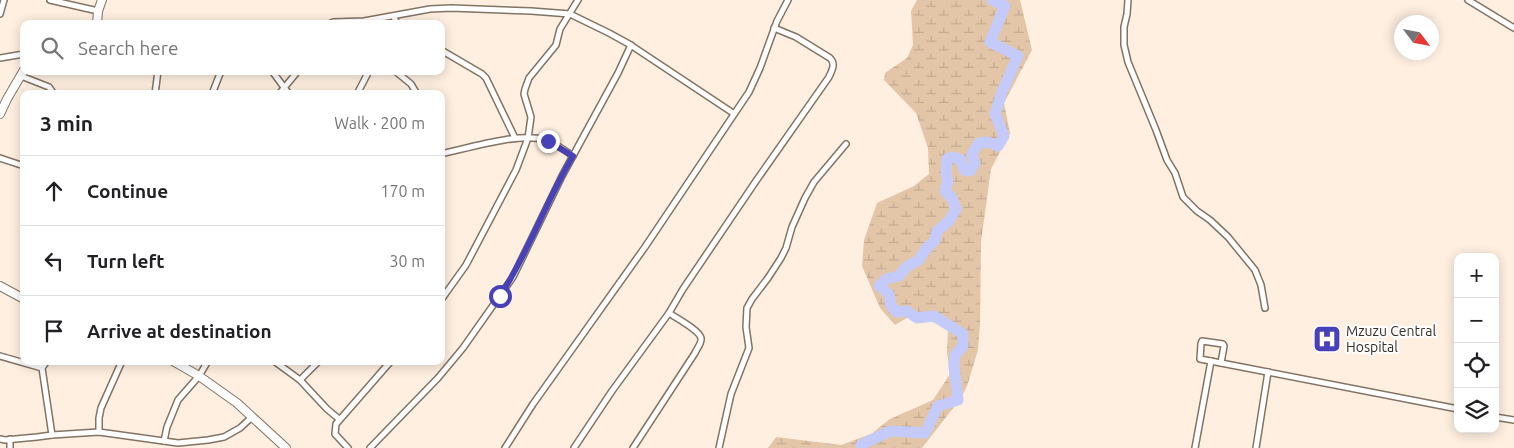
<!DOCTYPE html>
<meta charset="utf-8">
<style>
:root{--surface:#fff;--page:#f6f6f6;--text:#202124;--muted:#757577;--line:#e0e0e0}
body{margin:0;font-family:Ubuntu,sans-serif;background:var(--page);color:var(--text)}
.controls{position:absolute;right:15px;bottom:15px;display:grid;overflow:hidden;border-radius:10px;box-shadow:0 2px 12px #0003}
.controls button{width:45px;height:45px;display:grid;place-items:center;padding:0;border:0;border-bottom:1px solid var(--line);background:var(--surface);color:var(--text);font:25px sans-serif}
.compass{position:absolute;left:1394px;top:15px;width:45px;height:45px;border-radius:50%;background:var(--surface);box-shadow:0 2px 12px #0003;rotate:122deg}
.stop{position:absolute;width:15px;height:15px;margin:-11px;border:4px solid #4842b8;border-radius:50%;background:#fff}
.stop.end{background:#4842b8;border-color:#fff;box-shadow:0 1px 5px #0008}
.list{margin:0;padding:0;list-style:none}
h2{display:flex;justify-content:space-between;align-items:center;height:65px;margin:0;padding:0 20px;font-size:21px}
h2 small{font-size:16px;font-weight:400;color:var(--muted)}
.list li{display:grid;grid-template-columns:32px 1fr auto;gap:15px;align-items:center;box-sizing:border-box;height:70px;padding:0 20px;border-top:1px solid var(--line)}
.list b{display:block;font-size:19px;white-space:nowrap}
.list em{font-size:16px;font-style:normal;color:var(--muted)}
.icon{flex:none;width:28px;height:28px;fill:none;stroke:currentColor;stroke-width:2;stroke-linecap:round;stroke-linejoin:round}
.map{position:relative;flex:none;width:1514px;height:448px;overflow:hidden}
.search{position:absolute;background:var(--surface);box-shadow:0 2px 12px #0003;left:20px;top:20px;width:425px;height:55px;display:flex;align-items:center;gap:12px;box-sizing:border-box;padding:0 18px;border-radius:10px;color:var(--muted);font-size:19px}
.panel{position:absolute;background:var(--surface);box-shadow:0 2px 12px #0003;left:20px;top:90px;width:425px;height:275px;border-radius:10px}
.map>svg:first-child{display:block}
.wetland{fill:url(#wetland-marsh)}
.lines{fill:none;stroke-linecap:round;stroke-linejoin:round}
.river{stroke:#c4cbfa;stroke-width:11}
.street-casing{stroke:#837363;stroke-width:8}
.secondary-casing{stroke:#837363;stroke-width:10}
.street{stroke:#fff;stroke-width:5}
.secondary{stroke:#fff;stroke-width:8}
.route{stroke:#4842b8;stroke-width:6}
.labels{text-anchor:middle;stroke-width:4;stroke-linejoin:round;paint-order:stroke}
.poi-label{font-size:14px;fill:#352e27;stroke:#fff;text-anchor:start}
</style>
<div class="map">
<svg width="1514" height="448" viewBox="0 0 1514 448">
<defs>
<pattern id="wetland-marsh" width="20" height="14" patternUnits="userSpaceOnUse" patternTransform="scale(1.25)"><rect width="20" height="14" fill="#e3c5a7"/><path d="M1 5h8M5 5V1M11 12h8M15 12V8" fill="none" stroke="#c3aa90"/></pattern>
</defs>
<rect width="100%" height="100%" fill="#feefe0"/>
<path class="wetland" d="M 917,0 L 1020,0 L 1032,50 L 1004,103 L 1010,133 L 991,169 L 981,242 L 980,324 L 978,350 L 967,386 L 961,398 L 922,448 L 768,448 L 776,437 L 841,445 L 871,434 L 890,419 L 933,400 L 950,374 L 947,352 L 948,328 L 930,321 L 908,317 L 895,325 L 880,308 L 862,266 L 864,240 L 877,203 L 914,186 L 929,174 L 928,148 L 916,113 L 884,80 L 885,73 L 907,58 L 913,45 L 911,11 Z"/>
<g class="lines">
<path class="river" d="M 863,448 L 861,445 L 890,431 L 925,433 L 938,406 L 958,400 L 954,366 L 955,355 L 963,346 L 963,334 L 934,316 L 917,318 L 907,311 L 896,312 L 891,305 L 889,294 L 879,286 L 886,279 L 899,276 L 906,267 L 919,260 L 925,250 L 935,240 L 937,231 L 949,221 L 956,209 L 952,198 L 945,191 L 948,181 L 946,174 L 947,159 L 953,157 L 961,160 L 964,170 L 970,171 L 975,163 L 972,154 L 979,143 L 988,142 L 998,146 L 1004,136 L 995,114 L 1002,92 L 1018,56 L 990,42 L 1005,6 L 992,0"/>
<defs>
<g id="street">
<path d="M 50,0 L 98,11"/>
<path d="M 1128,0 L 1127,14 L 1124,27 L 1124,45 L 1128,62 L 1156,130 L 1167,160 L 1175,173 L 1183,197 L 1197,211 L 1210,220 L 1228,237 L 1255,270 L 1261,285 L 1265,308"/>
<path d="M 1468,0 L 1514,28"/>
<path d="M 0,14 L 4,0"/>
<path d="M 394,17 L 397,24"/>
<path d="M 329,24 L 333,22 L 364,21 L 430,9 L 451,8 L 531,11 L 570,14 L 609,33 L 629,44 L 733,113"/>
<path d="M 441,50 L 482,74 L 486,78 L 515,138"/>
<path d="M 0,58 L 24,54"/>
<path d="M 272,71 L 289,94"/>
<path d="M 395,71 L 411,84 L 417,94"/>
<path d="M 21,76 L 49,87 L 54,94"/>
<path d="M 155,94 L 158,71"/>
<path d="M 212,94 L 221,71"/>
<path d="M 279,94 L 298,71"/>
<path d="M 357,94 L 369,71"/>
<path d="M 441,154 C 469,148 519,132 545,140 C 555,143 564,150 573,156"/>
<path d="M 0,158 L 24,166"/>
<path d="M 441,300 L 466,265 L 516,170 L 528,138 L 531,117 L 524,94 L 525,89 L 529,78 L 556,45 L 560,29 L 578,0"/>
<path d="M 1202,341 L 1223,344 L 1224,346 L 1221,363 L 1200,359 L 1201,344 Z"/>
<path d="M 0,356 L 42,368"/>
<path d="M 47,361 L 42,368 L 52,435"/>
<path d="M 274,361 L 300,380 L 327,409 L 339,419"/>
<path d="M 1221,363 L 1458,409"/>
<path d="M 300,380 L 319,361"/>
<path d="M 1495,417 L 1514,420"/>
<path d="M 99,432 L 99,418 L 101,408 L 122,361"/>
<path d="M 0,439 L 5,440 L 37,437 L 52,435 L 99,432 L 178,443 L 208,440 L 224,437 L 240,428 L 252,417"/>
<path d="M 164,441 L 167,427 L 178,400 L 199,376 L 208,361"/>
<path d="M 10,448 L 10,439"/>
<path d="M 348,448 L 335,434 L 336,424 L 391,361"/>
<path d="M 370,448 L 438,378 L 463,348 L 513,277 L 562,176 L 618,73 L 631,45"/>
<path d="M 505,448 L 533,404 L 645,247 L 749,92 L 760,68 L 777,21 L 788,0"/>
<path d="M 574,448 L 612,391 L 669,313 L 683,289 L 756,181 L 829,77 C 832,70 836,64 830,58 L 796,37 L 774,28"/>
<path d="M 633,448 L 695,353 C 697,348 702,343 701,338 C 699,330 676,318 669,313"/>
<path d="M 719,448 L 731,394 L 749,348 L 746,327 L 747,308 L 752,299 L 768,278 L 781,258 L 786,248 L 792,227 L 805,198 L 814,182 L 846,144"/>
<path d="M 1195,448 L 1211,361"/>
<path d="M 1256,448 L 1268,372"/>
</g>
<g id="secondary">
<path d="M 97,24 L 98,11 L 102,0"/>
<path d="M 0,114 L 7,99 L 24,70"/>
<path d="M 0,286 L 24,299"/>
<path d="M 173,361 L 199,376 L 237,403 L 286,448"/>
</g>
</defs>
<use href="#street" class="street-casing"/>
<use href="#secondary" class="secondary-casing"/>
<use href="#street" class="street"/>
<use href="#secondary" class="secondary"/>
</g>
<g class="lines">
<path class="route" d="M 500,296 C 529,252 546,201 573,156 L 548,141"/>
</g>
<defs>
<symbol id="hospital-square" viewBox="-11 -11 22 22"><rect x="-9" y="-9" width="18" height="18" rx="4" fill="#4842b8" stroke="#fff"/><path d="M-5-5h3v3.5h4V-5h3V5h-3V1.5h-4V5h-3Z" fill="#fff"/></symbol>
</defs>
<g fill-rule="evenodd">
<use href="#hospital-square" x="1311" y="323" width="32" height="32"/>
</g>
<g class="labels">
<g class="poi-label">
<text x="1346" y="336">Mzuzu Central<tspan x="1346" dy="16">Hospital</tspan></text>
</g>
</g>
</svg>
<div class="controls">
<button>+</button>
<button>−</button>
<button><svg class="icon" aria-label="locate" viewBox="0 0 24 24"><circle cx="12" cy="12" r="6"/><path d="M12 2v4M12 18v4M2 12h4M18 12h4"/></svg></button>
<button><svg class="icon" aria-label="layers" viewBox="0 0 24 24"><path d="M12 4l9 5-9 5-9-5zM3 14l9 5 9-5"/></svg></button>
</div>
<svg class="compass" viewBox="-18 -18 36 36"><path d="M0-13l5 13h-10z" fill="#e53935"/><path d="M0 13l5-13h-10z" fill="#757577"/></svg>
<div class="stop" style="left:500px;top:296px"></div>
<div class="stop end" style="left:548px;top:141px"></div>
<div class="search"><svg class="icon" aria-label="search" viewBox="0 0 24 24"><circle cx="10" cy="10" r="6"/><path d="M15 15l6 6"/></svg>Search here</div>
<section class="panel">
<h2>3 min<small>Walk · 200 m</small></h2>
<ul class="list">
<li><svg class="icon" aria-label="ahead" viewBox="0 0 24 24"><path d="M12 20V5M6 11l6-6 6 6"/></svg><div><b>Continue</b></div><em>170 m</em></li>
<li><svg class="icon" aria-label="left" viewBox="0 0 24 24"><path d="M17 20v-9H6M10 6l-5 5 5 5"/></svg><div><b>Turn left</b></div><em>30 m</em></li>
<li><svg class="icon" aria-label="arrive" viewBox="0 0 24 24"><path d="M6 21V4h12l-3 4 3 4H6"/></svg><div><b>Arrive at destination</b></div></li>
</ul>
</section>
</div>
